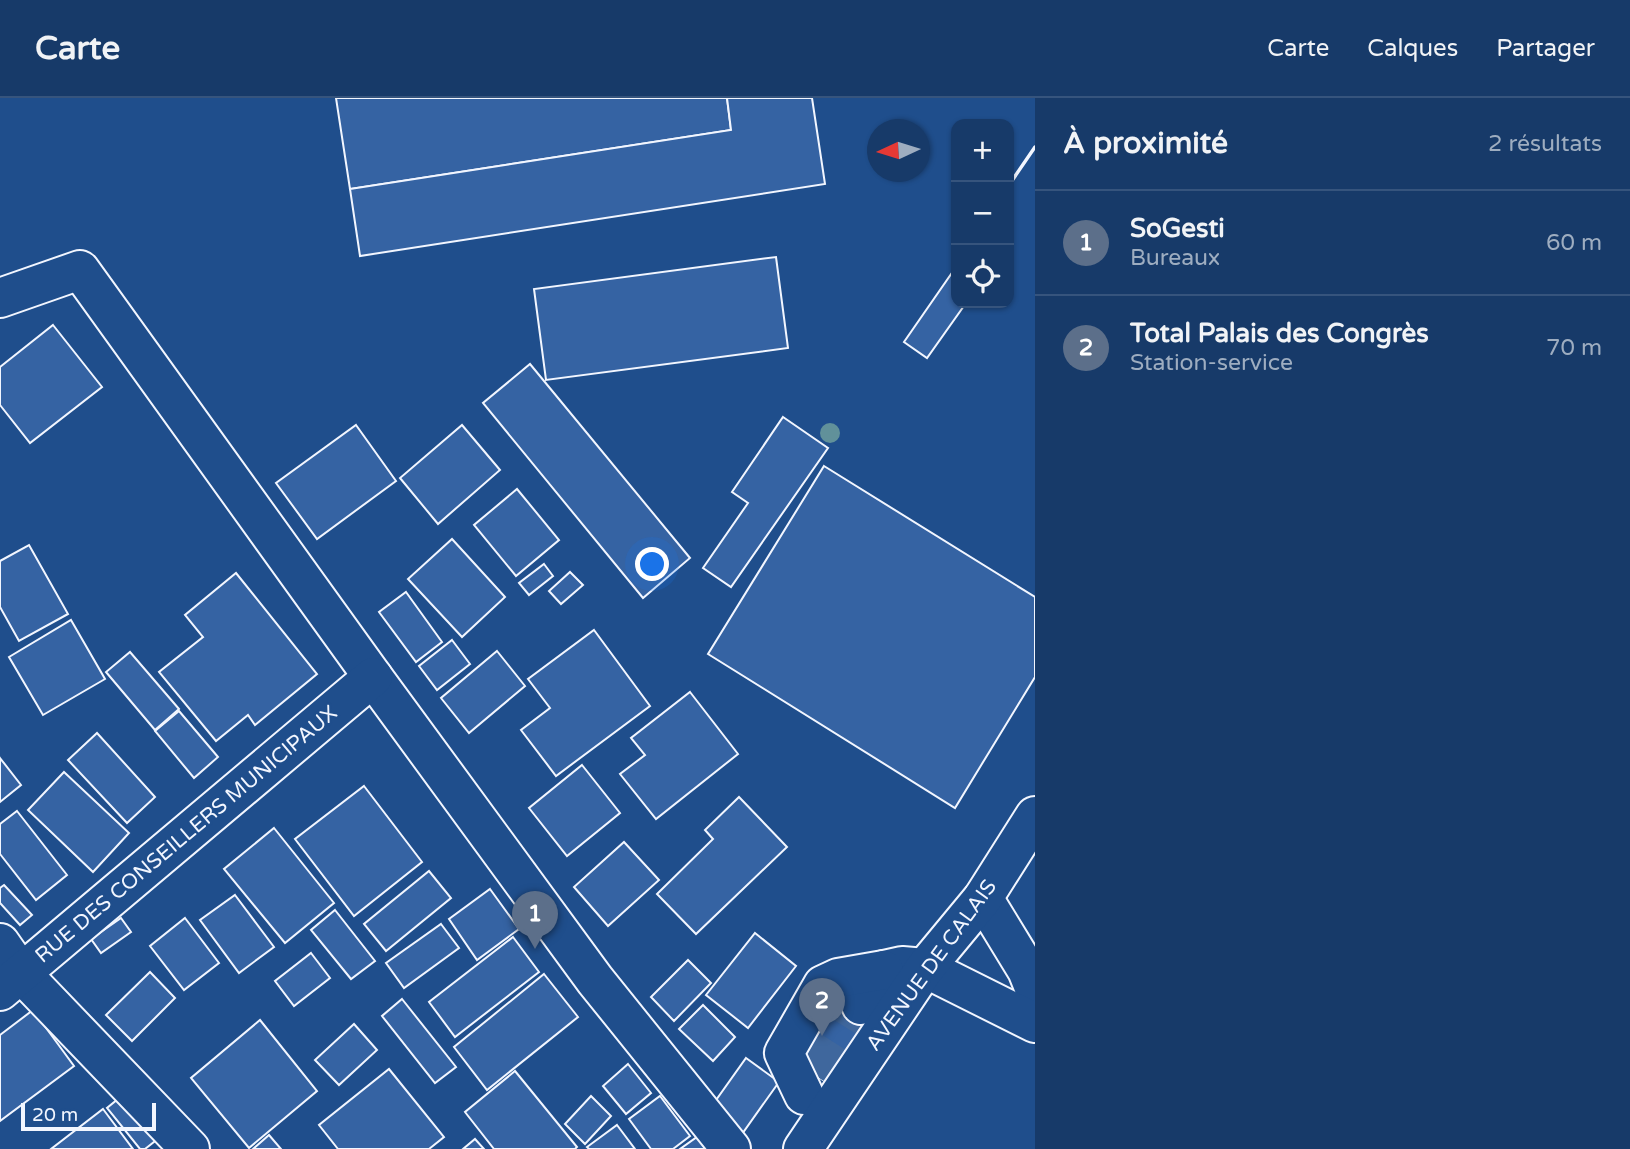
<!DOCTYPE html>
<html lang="fr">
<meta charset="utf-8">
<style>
:root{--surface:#173a69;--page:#244571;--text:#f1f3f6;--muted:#9eadc0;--line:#36547d;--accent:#e797bd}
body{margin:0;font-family:"Varela Round",sans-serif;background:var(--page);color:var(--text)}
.controls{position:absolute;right:21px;top:21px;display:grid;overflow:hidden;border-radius:14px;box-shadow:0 2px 5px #0004}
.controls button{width:63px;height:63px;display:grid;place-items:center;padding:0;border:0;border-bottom:2px solid var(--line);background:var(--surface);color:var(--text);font:35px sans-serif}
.compass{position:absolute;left:867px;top:21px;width:63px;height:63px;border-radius:50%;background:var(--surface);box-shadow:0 2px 5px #0004;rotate:266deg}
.scale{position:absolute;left:21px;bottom:18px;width:135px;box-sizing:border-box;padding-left:7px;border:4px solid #f2f6ff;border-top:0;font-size:19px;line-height:24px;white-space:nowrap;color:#f2f6ff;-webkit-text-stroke:5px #1f4e8c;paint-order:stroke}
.you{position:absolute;left:653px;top:467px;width:24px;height:24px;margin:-18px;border:5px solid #fff;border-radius:50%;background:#1a73e8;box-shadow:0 0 0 10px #1a73e833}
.badge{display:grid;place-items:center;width:46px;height:46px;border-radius:50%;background:var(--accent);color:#fff;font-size:23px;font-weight:700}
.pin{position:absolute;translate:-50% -58px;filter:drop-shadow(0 2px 4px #0008)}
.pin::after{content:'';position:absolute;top:37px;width:24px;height:21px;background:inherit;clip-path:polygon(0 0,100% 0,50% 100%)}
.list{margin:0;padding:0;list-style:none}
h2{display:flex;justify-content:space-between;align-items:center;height:91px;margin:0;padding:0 28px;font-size:30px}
h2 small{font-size:23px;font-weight:400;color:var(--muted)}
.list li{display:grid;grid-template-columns:46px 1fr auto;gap:21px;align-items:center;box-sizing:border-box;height:105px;padding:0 28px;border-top:2px solid var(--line)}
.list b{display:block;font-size:26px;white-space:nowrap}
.list p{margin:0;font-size:23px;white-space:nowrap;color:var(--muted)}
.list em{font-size:23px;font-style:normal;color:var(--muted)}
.icon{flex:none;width:38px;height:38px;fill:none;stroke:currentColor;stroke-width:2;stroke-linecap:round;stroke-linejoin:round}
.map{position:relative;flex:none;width:1035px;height:1051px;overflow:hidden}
header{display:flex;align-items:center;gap:42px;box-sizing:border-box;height:98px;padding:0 35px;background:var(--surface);border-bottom:2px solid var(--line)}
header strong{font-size:33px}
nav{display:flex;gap:38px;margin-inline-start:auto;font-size:24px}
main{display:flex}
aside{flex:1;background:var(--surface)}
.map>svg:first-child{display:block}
.building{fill:#3563a3;stroke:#f2f6ff;stroke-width:2}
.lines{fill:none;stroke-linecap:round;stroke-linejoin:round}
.minor-tunnel{stroke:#3f679d;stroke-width:38;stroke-dasharray:38 19;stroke-linecap:butt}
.minor-casing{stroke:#f2f6ff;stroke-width:42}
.major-casing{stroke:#f2f6ff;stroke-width:42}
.minor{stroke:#1f4e8c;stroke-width:38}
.major{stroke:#1f4e8c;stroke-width:38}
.wall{stroke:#f2f6ff;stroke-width:3.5}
.tree{fill:#61919a}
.labels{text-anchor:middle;stroke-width:5;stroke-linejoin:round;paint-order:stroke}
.street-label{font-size:21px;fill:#f2f6ff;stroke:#1f4e8c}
</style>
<header>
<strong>Carte</strong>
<nav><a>Carte</a><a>Calques</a><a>Partager</a></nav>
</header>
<main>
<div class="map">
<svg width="1035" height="1051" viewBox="0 0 1035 1051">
<rect width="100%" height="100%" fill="#1f4e8c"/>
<g class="building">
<path d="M 336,0 L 727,0 L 731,32 L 350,91 Z"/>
<path d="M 727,0 L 812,0 L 825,86 L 360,158 L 350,91 L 731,32 Z"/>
<path d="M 776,159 L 788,250 L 546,282 L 534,191 Z"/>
<path d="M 956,169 L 956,205 L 966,205 L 927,260 L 904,244 Z"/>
<path d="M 53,227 L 102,289 L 30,345 L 0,307 L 0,269 Z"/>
<path d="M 530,266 L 690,460 L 643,500 L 483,305 Z"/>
<path d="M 783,319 L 828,350 L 731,489 L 703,470 L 748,405 L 732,394 Z"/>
<path d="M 356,327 L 396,383 L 317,441 L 276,385 Z"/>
<path d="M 462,327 L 500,372 L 438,426 L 400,380 Z"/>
<path d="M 824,368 L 1035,499 L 1035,579 L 955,710 L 708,556 Z"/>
<path d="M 517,391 L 559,442 L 516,478 L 474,427 Z"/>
<path d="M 452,441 L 505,499 L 462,539 L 408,481 Z"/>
<path d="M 29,447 L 68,516 L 19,543 L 0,509 L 0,463 Z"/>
<path d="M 544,466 L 553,478 L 529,497 L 519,485 Z"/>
<path d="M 570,474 L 583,487 L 561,506 L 549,493 Z"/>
<path d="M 236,475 L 317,576 L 255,627 L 248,617 L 216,643 L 159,574 L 203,539 L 185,517 Z"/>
<path d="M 406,494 L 442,544 L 416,564 L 379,514 Z"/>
<path d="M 71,522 L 105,581 L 43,617 L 9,559 Z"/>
<path d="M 594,532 L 650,608 L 556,678 L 521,632 L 550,610 L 528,581 Z"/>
<path d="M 452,542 L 470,566 L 437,592 L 419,568 Z"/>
<path d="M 497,553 L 525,588 L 469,635 L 441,600 Z"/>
<path d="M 130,554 L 179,611 L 155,632 L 106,574 Z"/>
<path d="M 690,594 L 738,656 L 656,721 L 620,676 L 645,657 L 631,640 Z"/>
<path d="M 179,613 L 218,659 L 194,680 L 155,633 Z"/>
<path d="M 97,635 L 155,699 L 127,725 L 68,662 Z"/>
<path d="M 0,660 L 21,687 L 0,704 Z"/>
<path d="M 582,667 L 620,715 L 567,758 L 529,710 Z"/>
<path d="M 64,674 L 129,735 L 93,774 L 28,712 Z"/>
<path d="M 364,688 L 422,764 L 354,818 L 295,741 Z"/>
<path d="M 739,699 L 787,749 L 696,836 L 657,796 L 713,741 L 705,732 Z"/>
<path d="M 17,713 L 67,777 L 36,802 L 0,756 L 0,726 Z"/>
<path d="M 274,730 L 334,805 L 285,845 L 224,771 Z"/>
<path d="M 624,744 L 659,782 L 608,828 L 574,789 Z"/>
<path d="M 429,773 L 451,800 L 386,853 L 364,826 Z"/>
<path d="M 4,787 L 32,817 L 20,827 L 0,805 L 0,790 Z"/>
<path d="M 490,791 L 519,831 L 477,862 L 449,821 Z"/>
<path d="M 235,797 L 274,849 L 239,875 L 200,822 Z"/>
<path d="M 335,812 L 375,863 L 351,881 L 311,832 Z"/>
<path d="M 121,820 L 131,834 L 101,855 L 91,841 Z"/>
<path d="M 185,820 L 219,865 L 184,892 L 150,848 Z"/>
<path d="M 441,826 L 459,850 L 404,890 L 386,865 Z"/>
<path d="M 755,835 L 796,868 L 748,930 L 706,897 Z"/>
<path d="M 513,839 L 539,874 L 455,939 L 429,904 Z"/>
<path d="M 311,855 L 330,880 L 294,908 L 275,883 Z"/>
<path d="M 688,862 L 711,885 L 674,923 L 651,899 Z"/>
<path d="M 150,874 L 175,900 L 132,943 L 106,917 Z"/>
<path d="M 544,876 L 578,919 L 487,992 L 454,949 Z"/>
<path d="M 829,889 L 873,912 L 828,985 L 789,961 Z"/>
<path d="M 402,901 L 456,969 L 435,985 L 382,918 Z"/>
<path d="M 703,907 L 735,939 L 713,963 L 679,931 Z"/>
<path d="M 33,912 L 74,968 L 0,1023 L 0,937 Z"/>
<path d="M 260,922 L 317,993 L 249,1050 L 191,980 Z"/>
<path d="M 354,926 L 377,952 L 339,987 L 315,962 Z"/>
<path d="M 746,960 L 779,984 L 742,1036 L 709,1012 Z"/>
<path d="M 628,966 L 651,995 L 626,1016 L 603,988 Z"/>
<path d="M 389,971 L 444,1039 L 429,1051 L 338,1051 L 319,1027 Z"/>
<path d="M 515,973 L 577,1049 L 575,1051 L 494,1051 L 465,1014 Z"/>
<path d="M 129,992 L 164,1036 L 145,1051 L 140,1051 L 107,1010 Z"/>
<path d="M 591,998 L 611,1018 L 585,1046 L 565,1026 Z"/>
<path d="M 660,998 L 690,1038 L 673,1051 L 651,1051 L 629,1021 Z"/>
<path d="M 103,1011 L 133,1051 L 51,1051 Z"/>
<path d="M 617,1027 L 635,1051 L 589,1051 L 587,1049 Z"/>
<path d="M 269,1037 L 281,1051 L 253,1051 Z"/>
<path d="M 697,1039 L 706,1051 L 680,1051 Z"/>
<path d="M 475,1041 L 484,1051 L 463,1051 Z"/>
</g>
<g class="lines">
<path class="minor-tunnel" d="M 816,978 L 861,907"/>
<defs>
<g id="minor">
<path d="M 0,200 L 80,172 L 373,579 L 595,882 L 731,1051"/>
<path d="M 983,800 L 1027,872 L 1035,892"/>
<path d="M 0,845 L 21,875 L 190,1051"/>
<path d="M 0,893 L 373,579"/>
<path d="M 861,907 L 884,872 L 902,868 L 925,870 L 1035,925"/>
<path d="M 804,997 L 784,955 L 823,887 L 838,880 L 884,872"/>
</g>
<path id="major" d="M 803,1051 L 925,870 L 983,800 L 1035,718"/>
</defs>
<use href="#minor" class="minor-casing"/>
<use href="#major" class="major-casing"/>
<use href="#minor" class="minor"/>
<use href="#major" class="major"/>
<path class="wall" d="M 1009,87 L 1035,49"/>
</g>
<circle class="tree" cx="830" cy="335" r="10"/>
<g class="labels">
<g class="street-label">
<text transform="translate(186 736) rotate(-40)" y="7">RUE DES CONSEILLERS MUNICIPAUX</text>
<text transform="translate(931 867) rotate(-54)" y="7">AVENUE DE CALAIS</text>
</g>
</g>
</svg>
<div class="controls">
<button>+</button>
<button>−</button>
<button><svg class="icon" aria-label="locate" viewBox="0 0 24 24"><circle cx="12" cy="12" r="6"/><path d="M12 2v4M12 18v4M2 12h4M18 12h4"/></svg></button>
</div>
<svg class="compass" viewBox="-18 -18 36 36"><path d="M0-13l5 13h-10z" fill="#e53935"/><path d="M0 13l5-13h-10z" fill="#9eadc0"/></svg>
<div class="scale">20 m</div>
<div class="you"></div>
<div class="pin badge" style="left:535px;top:851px;background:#5c6f8a">1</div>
<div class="pin badge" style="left:822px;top:938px;background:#5c6f8a">2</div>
</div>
<aside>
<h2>À proximité<small>2 résultats</small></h2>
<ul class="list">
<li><span class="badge" style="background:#5c6f8a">1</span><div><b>SoGesti</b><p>Bureaux</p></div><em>60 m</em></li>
<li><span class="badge" style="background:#5c6f8a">2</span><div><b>Total Palais des Congrès</b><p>Station-service</p></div><em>70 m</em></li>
</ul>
</aside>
</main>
